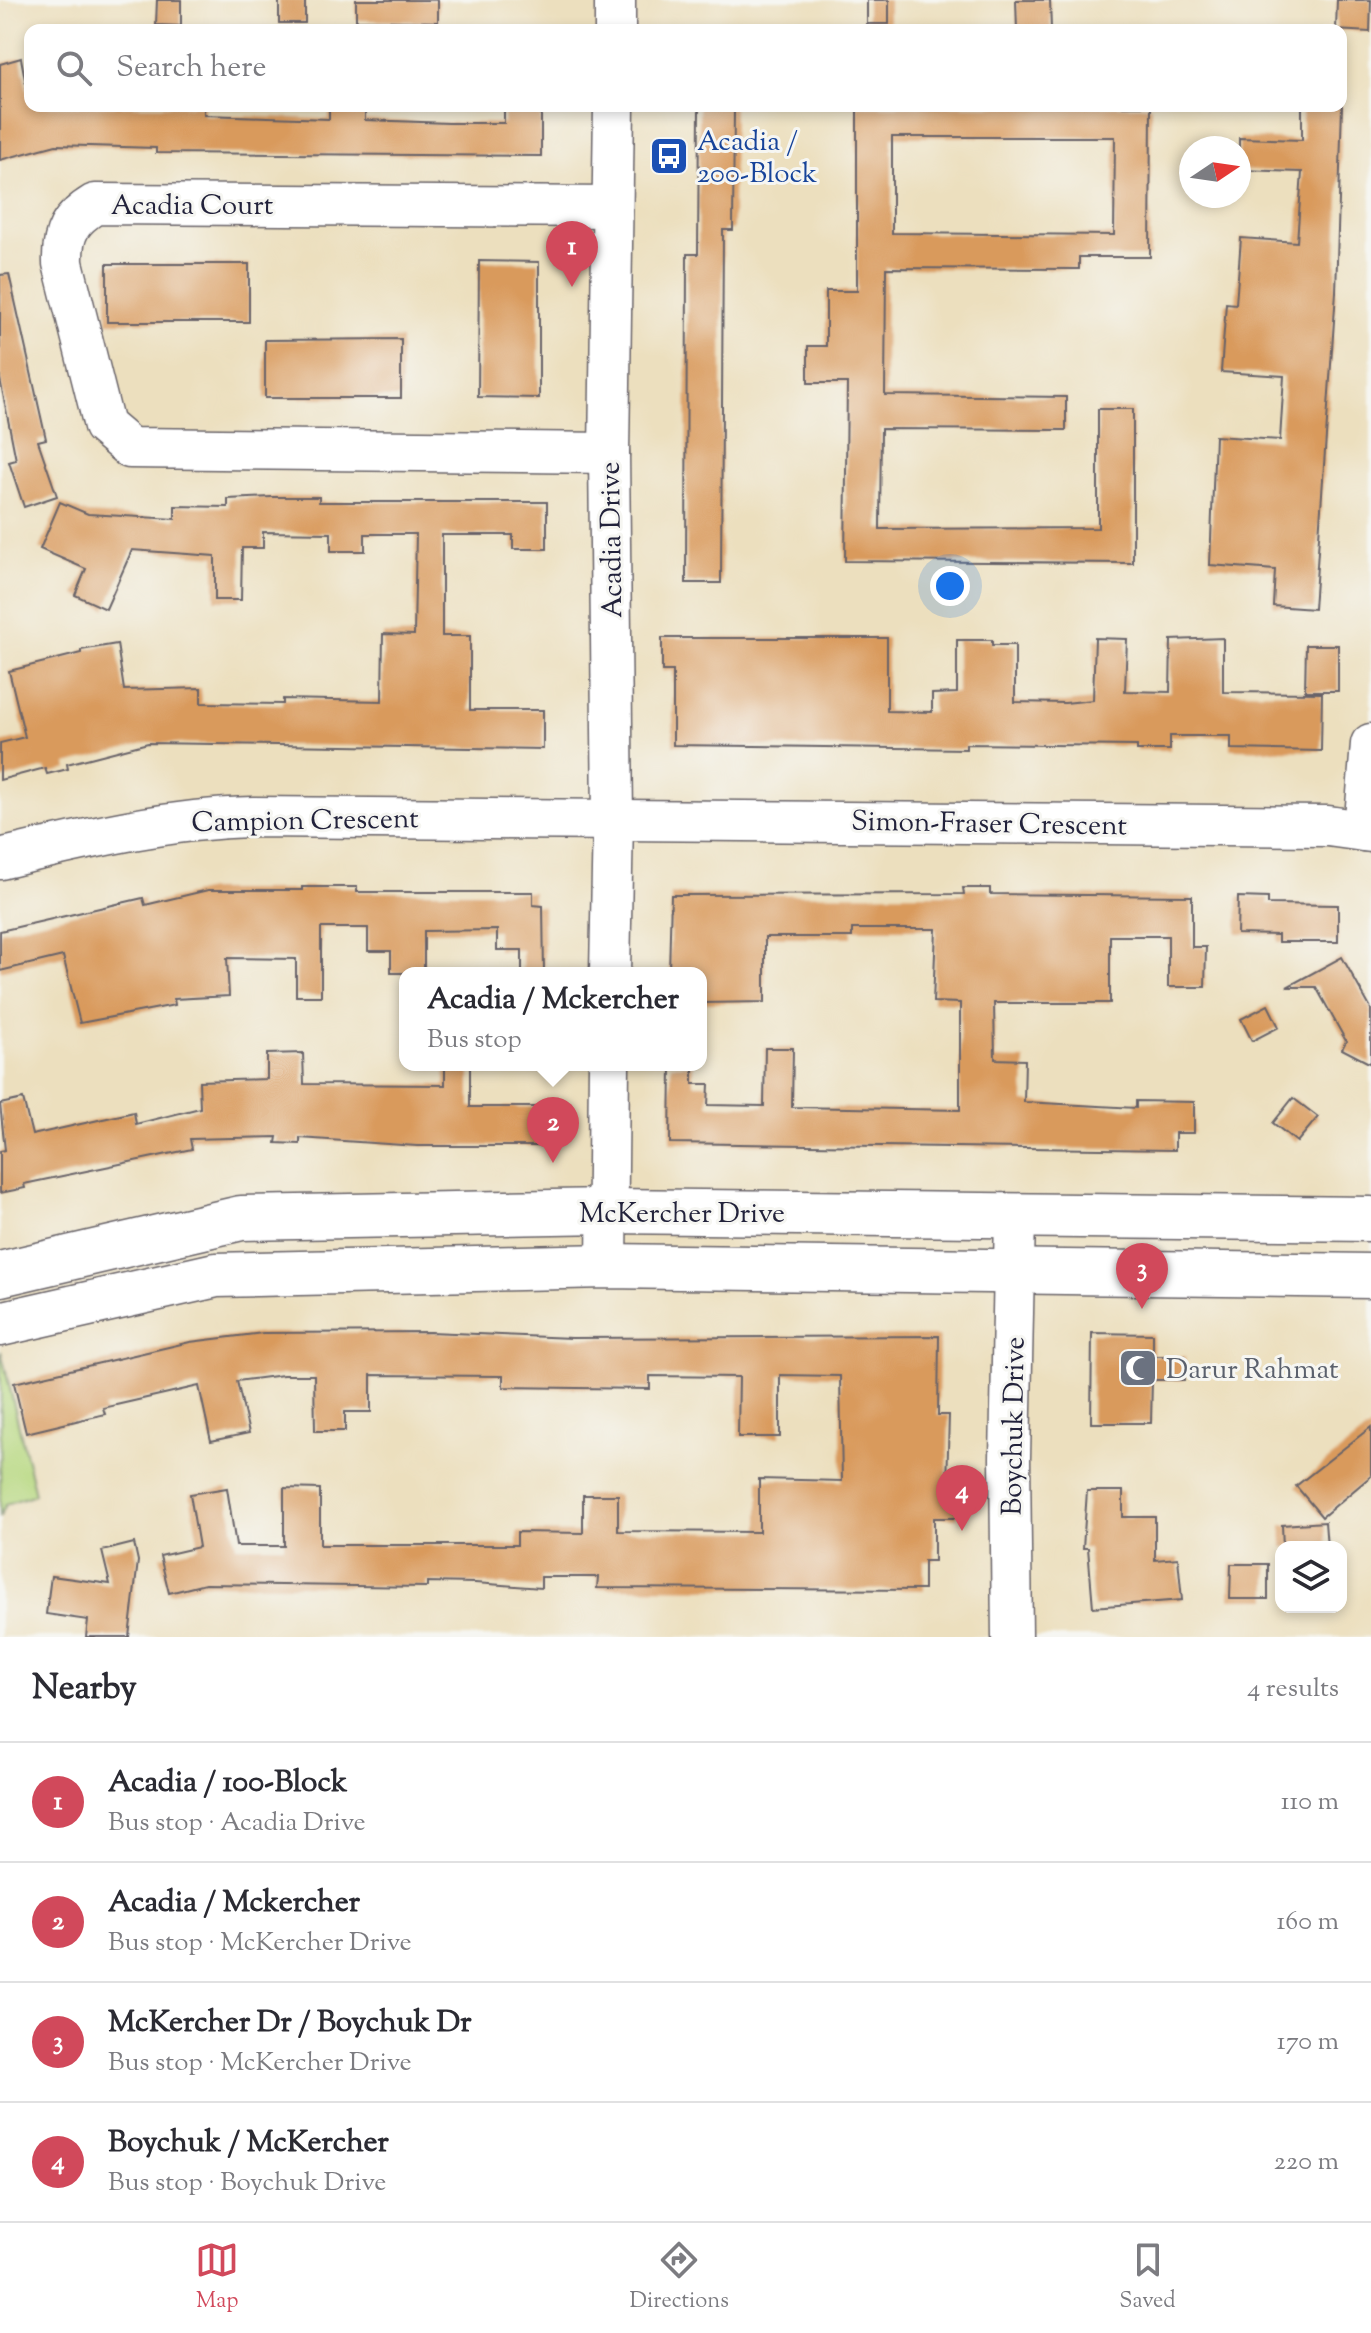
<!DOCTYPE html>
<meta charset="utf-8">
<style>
:root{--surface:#fff;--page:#f2f2f3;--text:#2b2b33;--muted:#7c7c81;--line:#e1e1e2;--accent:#d1495b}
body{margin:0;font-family:"Sorts Mill Goudy",serif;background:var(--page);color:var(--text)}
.controls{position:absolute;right:24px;bottom:24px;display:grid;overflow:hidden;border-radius:16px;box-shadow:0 4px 12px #0003}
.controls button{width:72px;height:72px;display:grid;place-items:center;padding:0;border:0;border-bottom:2px solid var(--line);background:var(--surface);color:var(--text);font:40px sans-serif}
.compass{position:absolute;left:1179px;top:136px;width:72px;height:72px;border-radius:50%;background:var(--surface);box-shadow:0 4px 12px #0003;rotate:77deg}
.you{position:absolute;left:950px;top:586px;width:28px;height:28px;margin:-20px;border:6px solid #fff;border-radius:50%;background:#1a73e8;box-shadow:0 0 0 12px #1a73e833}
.badge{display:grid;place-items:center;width:52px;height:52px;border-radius:50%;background:var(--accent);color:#fff;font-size:26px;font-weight:700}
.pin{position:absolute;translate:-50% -66px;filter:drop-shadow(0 2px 4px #0008)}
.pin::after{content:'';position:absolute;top:42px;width:28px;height:24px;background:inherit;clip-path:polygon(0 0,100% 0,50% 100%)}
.popup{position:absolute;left:399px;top:967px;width:308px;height:104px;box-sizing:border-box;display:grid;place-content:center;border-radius:16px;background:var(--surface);filter:drop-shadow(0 2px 6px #0005);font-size:26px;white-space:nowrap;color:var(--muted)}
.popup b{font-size:30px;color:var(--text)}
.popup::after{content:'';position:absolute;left:50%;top:100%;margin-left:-16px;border:16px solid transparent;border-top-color:var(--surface)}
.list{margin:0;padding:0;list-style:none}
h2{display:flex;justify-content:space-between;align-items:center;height:104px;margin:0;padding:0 32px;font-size:34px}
h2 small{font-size:26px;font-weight:400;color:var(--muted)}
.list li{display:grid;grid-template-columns:52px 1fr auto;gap:24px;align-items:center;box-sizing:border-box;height:120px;padding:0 32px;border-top:2px solid var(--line)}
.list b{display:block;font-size:30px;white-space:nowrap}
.list p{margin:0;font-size:26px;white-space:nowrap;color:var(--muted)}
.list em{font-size:26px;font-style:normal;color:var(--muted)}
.icon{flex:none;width:44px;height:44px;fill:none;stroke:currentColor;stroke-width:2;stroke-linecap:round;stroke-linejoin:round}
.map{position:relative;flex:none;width:1371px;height:1637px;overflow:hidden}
.search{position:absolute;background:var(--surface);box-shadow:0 4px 12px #0003;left:24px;right:24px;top:24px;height:88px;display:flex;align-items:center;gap:20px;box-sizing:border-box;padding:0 28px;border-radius:16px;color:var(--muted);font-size:30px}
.sheet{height:584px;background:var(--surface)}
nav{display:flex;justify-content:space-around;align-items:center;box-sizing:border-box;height:112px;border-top:2px solid var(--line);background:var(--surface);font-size:22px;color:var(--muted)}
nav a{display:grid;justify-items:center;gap:4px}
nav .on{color:var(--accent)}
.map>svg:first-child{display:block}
.park{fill:#b7d880;stroke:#6c7d5e;stroke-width:2}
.building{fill:#d99a5b;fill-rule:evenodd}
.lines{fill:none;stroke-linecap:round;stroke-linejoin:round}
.minor-casing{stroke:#696469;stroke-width:43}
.major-casing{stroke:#696469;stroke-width:47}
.minor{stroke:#fff;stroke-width:40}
.major{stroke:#fff;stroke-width:44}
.labels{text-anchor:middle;stroke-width:6;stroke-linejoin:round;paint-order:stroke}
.transit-label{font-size:28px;fill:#164399;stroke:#f6f6f2;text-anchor:start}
.street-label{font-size:28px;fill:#22223b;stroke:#f6f6f2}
.worship-label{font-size:28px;fill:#5b616d;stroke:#f6f6f2;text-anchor:start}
</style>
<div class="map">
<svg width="1371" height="1637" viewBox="0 0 1371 1637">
<rect width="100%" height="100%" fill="#f6f6f2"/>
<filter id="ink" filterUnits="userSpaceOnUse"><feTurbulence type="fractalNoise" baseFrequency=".0125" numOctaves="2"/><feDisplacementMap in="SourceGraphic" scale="16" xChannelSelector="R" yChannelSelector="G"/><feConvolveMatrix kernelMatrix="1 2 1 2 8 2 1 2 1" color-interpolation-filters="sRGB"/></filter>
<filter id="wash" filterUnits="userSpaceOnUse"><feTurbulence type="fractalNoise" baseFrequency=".006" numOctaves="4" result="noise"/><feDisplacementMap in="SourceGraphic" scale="32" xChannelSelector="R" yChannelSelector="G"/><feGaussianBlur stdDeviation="1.8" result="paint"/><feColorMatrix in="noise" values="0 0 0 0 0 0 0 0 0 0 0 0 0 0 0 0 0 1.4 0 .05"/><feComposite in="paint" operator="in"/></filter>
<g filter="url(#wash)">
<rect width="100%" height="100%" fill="#ecdfbe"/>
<path class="park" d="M 1,1351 L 35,1494 L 6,1504 L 0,1517 Z"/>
<g id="blocks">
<g class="building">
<path d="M 157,0 L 181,0 L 181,26 L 156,25 Z"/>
<rect x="279" y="0" width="26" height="23"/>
<path d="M 356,0 L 438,0 L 438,22 L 356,20 Z"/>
<rect x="867" y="0" width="22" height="24"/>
<path d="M 1016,0 L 1050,0 L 1051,29 L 1017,30 Z"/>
<path d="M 1337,0 L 1371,0 L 1370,32 L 1336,30 Z"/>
<path d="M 21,58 L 30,106 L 204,106 L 204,115 L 329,119 L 329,106 L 365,106 L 365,120 L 449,123 L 504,123 L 504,106 L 541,106 L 541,156 L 156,153 L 156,148 L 56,145 L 0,160 L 0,64 Z"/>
<path d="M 699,106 L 734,106 L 733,230 L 723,230 L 721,583 L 686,583 L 687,254 L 698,254 Z"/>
<path d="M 857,106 L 1151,106 L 1150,257 L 1079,257 L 1079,269 L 886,268 L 885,395 L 1066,397 L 1066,430 L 881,429 L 880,529 L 1098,528 L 1098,409 L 1133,409 L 1133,563 L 845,561 L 847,383 L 808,383 L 808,346 L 826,346 L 826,291 L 857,291 ZM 892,137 L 1115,137 L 1114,235 L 892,233 Z"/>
<path d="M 1302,106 L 1342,106 L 1336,292 L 1314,609 L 1273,606 L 1275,570 L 1210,565 L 1215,436 L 1280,440 L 1284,376 L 1221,372 L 1226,303 L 1236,304 L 1241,238 L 1297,242 L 1302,172 L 1239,170 L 1239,138 L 1302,140 Z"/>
<path d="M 479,261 L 539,262 L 539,398 L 478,397 Z"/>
<rect x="107" y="264" width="142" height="58"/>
<path d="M 9,274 L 46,439 L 38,441 L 57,496 L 24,507 L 9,462 L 16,460 L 0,379 L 0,275 Z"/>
<path d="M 401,339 L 401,398 L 265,398 L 265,340 Z"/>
<path d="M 272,497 L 319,497 L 319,502 L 547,502 L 547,549 L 513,549 L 513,535 L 442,535 L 442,636 L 470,636 L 470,710 L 543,710 L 543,749 L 148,743 L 67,764 L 68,769 L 47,774 L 45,768 L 0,780 L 0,743 L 25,737 L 9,671 L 81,653 L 81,650 L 117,644 L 124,690 L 201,688 L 201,703 L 283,704 L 283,699 L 382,701 L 383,634 L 414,635 L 416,534 L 365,534 L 365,551 L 331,551 L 331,533 L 263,532 L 263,548 L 242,548 L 241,600 L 215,600 L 215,556 L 132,550 L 106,609 L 75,595 L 86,569 L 40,549 L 60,502 L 88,514 L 175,519 L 175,506 L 228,507 L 228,499 Z"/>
<path d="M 662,638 L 887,638 L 887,711 L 932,712 L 932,694 L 957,693 L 957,640 L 992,640 L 992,645 L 1015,645 L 1015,702 L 1065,703 L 1093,700 L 1095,638 L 1127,639 L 1125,691 L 1170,692 L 1171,640 L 1223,638 L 1223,692 L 1322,693 L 1321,751 L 1231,749 L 1231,736 L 1170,736 L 1170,750 L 1137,750 L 1137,746 L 966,744 L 966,749 L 673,745 L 673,671 L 662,671 Z"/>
<path d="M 1306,645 L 1338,645 L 1338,691 L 1305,691 Z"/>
<path d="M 302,887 L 357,887 L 357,892 L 533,892 L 533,905 L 543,906 L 544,973 L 522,973 L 522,950 L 497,950 L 497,930 L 424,931 L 424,973 L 391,973 L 391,951 L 368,951 L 368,928 L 321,928 L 321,996 L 296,996 L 296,959 L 227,958 L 229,996 L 174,999 L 175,1005 L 80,1023 L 63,956 L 0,971 L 0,931 L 143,898 L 145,905 L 208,890 L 302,890 Z"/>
<path d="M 963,888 L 990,888 L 990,894 L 1192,896 L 1192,947 L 1206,947 L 1205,987 L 1168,987 L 1168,936 L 1110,936 L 1110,1003 L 994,1003 L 995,1059 L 1025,1060 L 1024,1102 L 1136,1108 L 1136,1101 L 1194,1102 L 1194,1133 L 1175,1133 L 1175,1150 L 670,1143 L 671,1065 L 693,1065 L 693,1084 L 709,1084 L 708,1105 L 764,1106 L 765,1048 L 793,1048 L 792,1107 L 960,1110 L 960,1003 L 933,1002 L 936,929 L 852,929 L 852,937 L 765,937 L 765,1002 L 701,1003 L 701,973 L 669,973 L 671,895 L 964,894 Z"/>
<path d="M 1238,897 L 1268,898 L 1268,904 L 1338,905 L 1338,942 L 1278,942 L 1278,935 L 1237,934 Z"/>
<path d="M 1342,957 L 1371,1009 L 1371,1064 L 1342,1049 L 1346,1041 L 1316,987 L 1287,987 Z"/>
<path d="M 1268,1005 L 1279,1027 L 1252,1041 L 1241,1019 Z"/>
<path d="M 303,1053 L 304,1084 L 445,1085 L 445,1065 L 470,1065 L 470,1107 L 542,1107 L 541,1146 L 417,1146 L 300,1138 L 300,1144 L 276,1143 L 277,1137 L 190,1139 L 192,1149 L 24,1184 L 25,1188 L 0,1193 L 0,1151 L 5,1150 L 0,1104 L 23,1099 L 32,1135 L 134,1112 L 136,1124 L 200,1108 L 199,1081 L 267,1079 L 267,1054 Z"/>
<path d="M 1293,1098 L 1318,1117 L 1297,1142 L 1273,1123 Z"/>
<path d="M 430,1332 L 572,1338 L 939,1336 L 938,1415 L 949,1415 L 947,1485 L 958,1485 L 957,1518 L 934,1518 L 934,1561 L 924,1561 L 924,1590 L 597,1588 L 598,1577 L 541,1577 L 541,1588 L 475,1583 L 427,1582 L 427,1587 L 205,1584 L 169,1593 L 160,1556 L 199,1547 L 190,1494 L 227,1488 L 236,1546 L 284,1546 L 284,1488 L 320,1489 L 320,1545 L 517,1545 L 517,1532 L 583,1533 L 583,1495 L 618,1495 L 618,1531 L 759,1532 L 759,1479 L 842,1481 L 840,1376 L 780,1375 L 780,1437 L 738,1437 L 739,1377 L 650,1376 L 650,1389 L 503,1387 L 503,1376 L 371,1375 L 371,1412 L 345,1412 L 345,1431 L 315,1431 L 314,1375 L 283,1375 L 237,1381 L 249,1433 L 211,1441 L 199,1386 L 103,1408 L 105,1414 L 26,1433 L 14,1383 L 190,1342 L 263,1333 Z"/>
<path d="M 1092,1333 L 1153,1334 L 1153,1356 L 1185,1356 L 1184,1380 L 1152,1380 L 1151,1423 L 1091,1423 Z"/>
<path d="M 1371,1427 L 1371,1476 L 1322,1517 L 1296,1486 Z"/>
<path d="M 1087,1491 L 1123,1491 L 1123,1517 L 1155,1517 L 1155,1560 L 1178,1558 L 1182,1600 L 1093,1607 L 1088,1548 L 1083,1548 Z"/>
<path d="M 1325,1522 L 1327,1547 L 1283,1547 L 1282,1525 Z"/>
<path d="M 134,1543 L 138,1561 L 129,1637 L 86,1637 L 88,1620 L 46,1614 L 51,1576 L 110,1584 L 102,1551 Z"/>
<path d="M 1231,1564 L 1268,1564 L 1268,1599 L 1230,1599 Z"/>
</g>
</g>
</g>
<g filter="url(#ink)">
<use href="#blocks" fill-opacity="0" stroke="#696469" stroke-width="2"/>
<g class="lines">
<defs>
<g id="minor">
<path d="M 615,30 L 615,0"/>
<path d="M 609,453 L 130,448 L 104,426 L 63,263 C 62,233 70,219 95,204 L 612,207"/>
<path d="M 1364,831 L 1371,744"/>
<path d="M 0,859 C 85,839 166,819 253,817 L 1328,826 L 1371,832"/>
<path d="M 610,973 L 613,819 L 609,453 L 614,106"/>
<path d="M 607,1266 L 609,1065"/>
<path d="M 1012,1637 L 1010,1458 L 1015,1216"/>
</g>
<g id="major">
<path d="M 0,1274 L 241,1218 L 607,1211 L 1371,1219"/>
<path d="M 0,1324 L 216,1275 L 607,1266 L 1371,1276"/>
</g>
</defs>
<use href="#minor" class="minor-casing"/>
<use href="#major" class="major-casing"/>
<use href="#minor" class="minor"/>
<use href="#major" class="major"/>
</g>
</g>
<defs>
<symbol id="bus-square" viewBox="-11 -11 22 22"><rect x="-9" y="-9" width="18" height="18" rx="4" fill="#1a4fb4" stroke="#f6f6f2"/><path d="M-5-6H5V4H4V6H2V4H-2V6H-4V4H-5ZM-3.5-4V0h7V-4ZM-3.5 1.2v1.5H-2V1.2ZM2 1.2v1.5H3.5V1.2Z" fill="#fff"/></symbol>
<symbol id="mosque-square" viewBox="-11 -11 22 22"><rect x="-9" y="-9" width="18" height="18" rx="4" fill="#6b7280" stroke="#f6f6f2"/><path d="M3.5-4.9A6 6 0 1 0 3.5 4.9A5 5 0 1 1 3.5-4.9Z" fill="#fff"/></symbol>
</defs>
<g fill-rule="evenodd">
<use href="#bus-square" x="647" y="134" width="44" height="44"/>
<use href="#mosque-square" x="1116" y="1346" width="44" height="44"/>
</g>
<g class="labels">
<g class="transit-label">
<text x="697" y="150">Acadia /<tspan x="697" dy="32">200-Block</tspan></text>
</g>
<g class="street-label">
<text x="192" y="214">Acadia Court</text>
<text transform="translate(610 540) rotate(-91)" y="10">Acadia Drive</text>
<text transform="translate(305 819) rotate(-1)" y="10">Campion Crescent</text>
<text transform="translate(989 822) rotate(1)" y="10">Simon-Fraser Crescent</text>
<text x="682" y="1222">McKercher Drive</text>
<text transform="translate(1012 1426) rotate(-89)" y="10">Boychuk Drive</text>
</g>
<g class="worship-label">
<text x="1166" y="1378">Darur Rahmat</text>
</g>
</g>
</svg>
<div class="controls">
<button><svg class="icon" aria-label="layers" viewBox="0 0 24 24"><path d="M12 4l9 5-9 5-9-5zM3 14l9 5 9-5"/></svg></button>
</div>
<svg class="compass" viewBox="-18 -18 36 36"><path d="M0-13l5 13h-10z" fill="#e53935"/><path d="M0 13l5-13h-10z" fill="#7c7c81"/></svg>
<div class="you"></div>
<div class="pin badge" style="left:572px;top:287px">1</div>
<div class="pin badge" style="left:553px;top:1163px">2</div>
<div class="popup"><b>Acadia / Mckercher</b>Bus stop</div>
<div class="pin badge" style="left:1142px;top:1309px">3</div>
<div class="pin badge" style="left:962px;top:1531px">4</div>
<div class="search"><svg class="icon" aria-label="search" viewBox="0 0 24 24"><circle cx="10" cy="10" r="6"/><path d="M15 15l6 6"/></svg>Search here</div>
</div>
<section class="sheet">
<h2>Nearby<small>4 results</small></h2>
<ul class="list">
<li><span class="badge">1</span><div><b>Acadia / 100-Block</b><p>Bus stop · Acadia Drive</p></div><em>110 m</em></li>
<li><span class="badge">2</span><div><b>Acadia / Mckercher</b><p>Bus stop · McKercher Drive</p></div><em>160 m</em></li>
<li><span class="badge">3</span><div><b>McKercher Dr / Boychuk Dr</b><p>Bus stop · McKercher Drive</p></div><em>170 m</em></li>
<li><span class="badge">4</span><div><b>Boychuk / McKercher</b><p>Bus stop · Boychuk Drive</p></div><em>220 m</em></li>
</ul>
</section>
<nav>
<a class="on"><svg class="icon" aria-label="map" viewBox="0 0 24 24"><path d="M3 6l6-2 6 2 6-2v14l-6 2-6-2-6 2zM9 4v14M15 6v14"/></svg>Map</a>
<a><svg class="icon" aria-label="directions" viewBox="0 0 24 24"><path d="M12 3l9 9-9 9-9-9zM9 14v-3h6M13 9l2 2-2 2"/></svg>Directions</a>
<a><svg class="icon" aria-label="saved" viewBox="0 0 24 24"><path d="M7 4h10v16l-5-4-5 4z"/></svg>Saved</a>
</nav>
